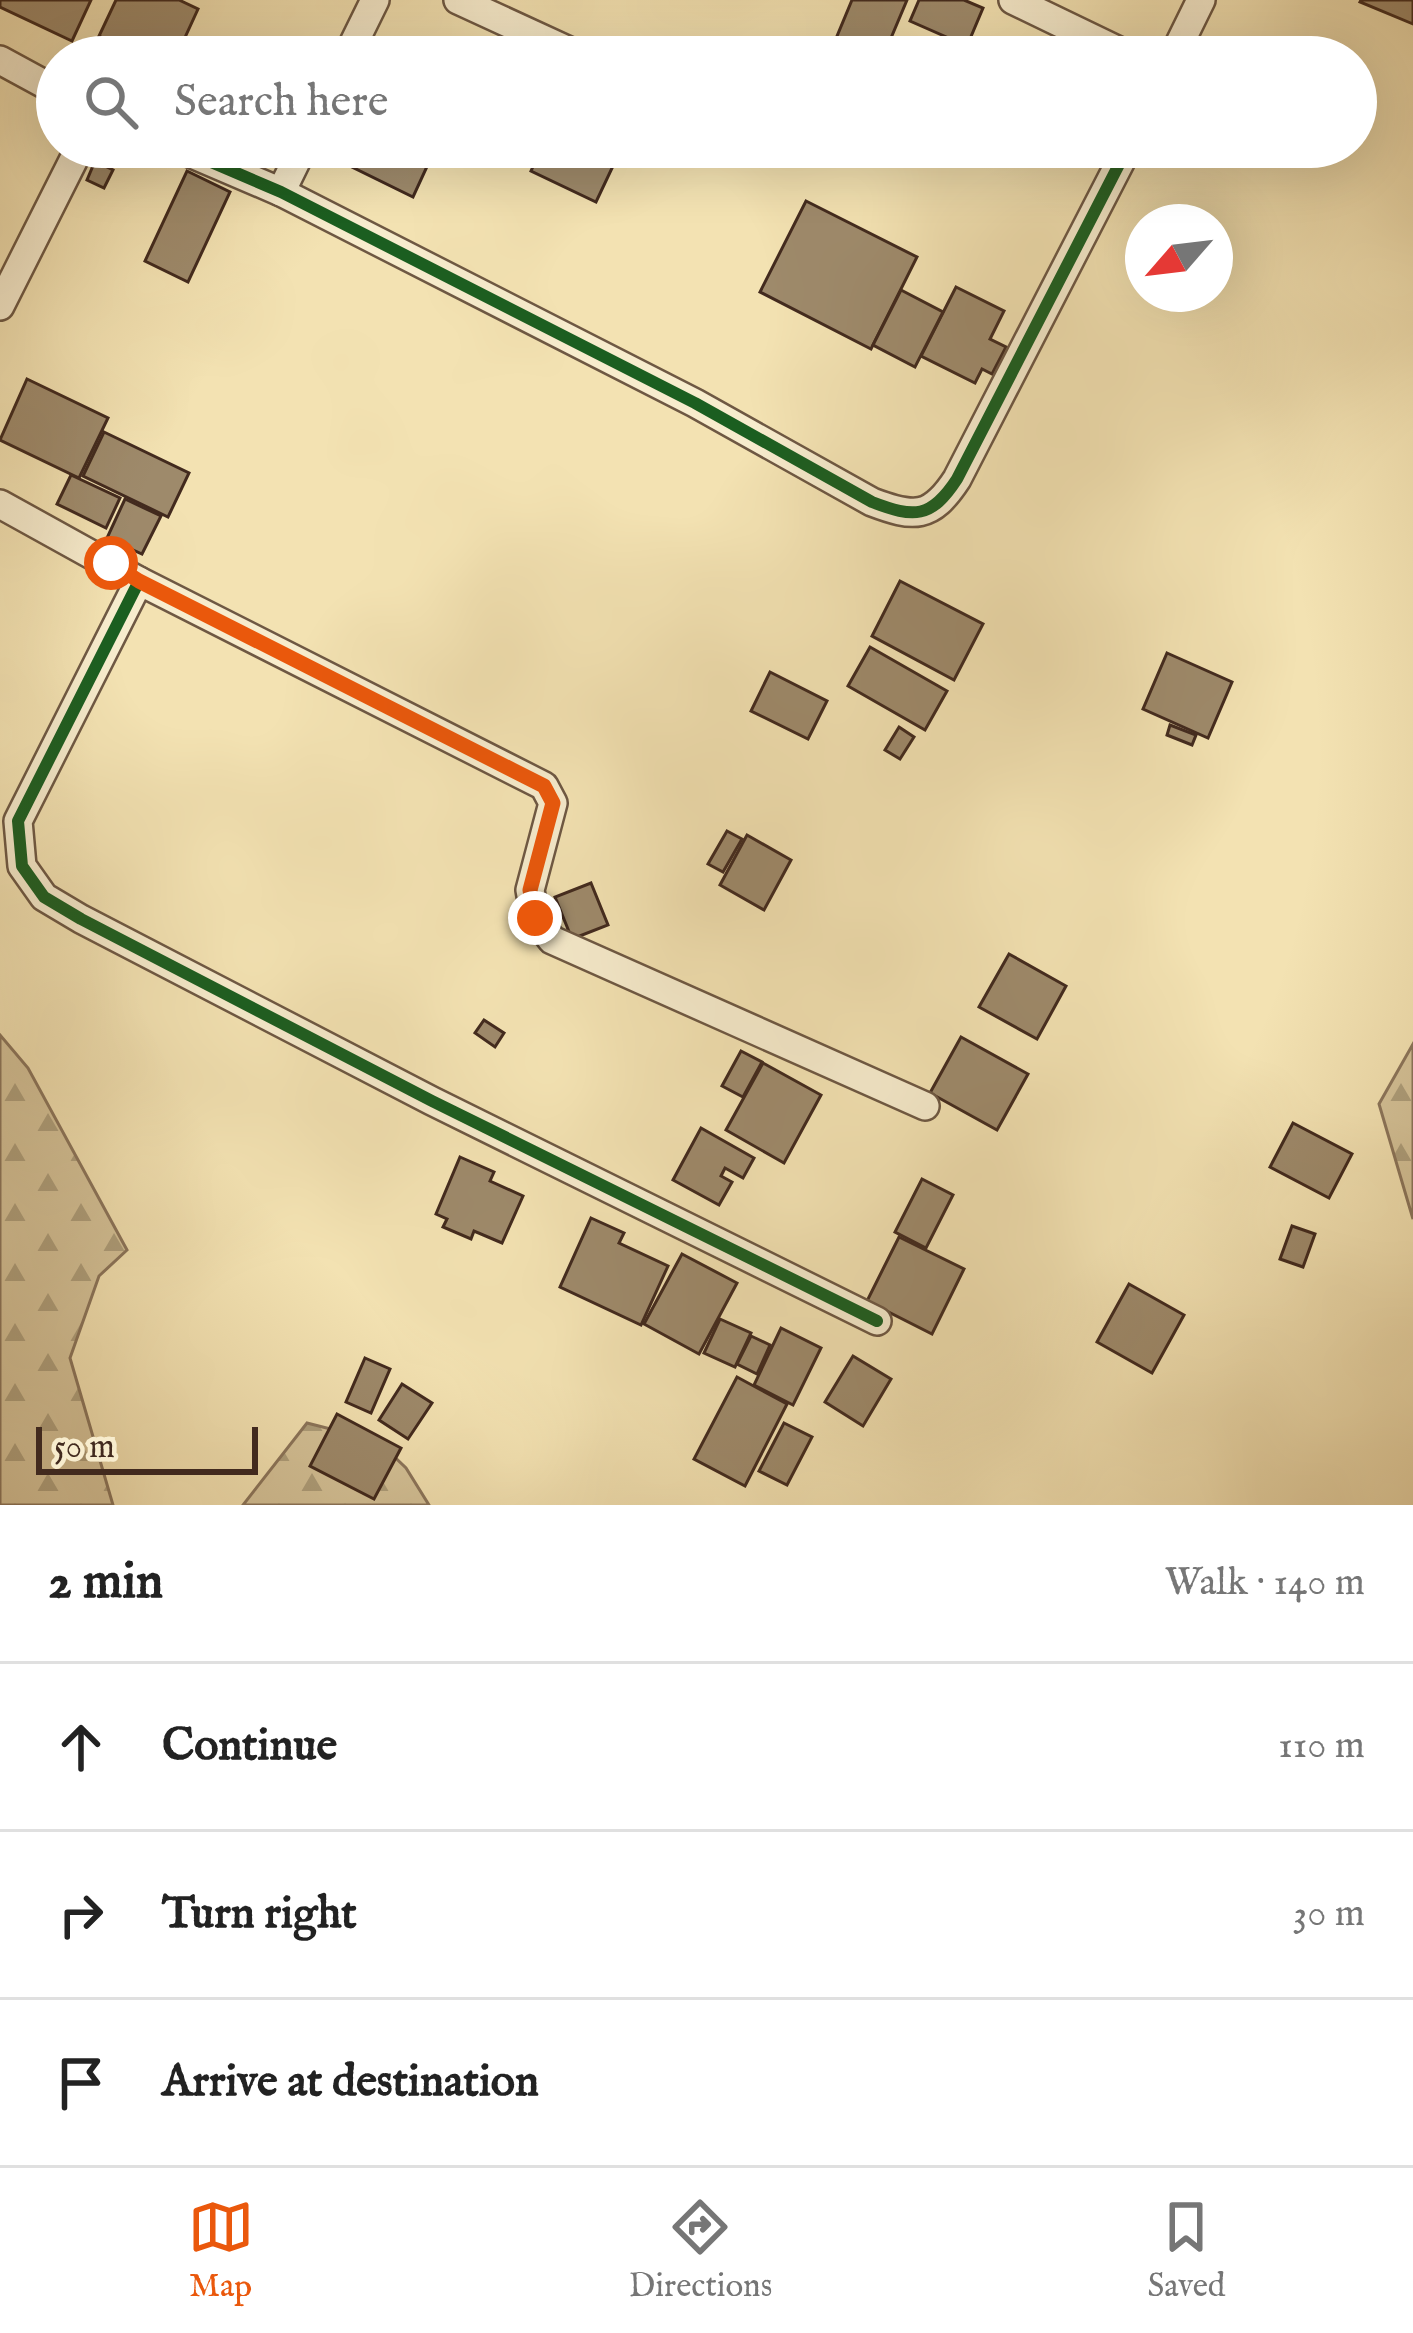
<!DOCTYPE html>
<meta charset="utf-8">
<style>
:root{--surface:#fff;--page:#f6f6f6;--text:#222;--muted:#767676;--line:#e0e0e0;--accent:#ea580c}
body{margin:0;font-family:"IM FELL English",serif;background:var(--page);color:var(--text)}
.compass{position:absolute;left:1125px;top:204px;width:108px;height:108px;border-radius:50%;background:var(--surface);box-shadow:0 12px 48px #0002;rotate:242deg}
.scale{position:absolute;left:36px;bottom:30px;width:222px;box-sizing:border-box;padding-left:12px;border:6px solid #422a1e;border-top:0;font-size:33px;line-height:42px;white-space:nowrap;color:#422a1e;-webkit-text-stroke:9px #f7eccd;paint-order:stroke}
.stop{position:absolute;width:36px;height:36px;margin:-27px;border:9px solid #ea580c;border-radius:50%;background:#fff}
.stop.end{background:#ea580c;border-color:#fff;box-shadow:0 3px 12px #0008}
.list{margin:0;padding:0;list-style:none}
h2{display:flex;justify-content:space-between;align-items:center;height:156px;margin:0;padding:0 48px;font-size:51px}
h2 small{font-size:39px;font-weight:400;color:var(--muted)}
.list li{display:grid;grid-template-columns:78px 1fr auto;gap:36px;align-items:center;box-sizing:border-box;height:168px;padding:0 48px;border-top:3px solid var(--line)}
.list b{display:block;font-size:45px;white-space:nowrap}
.list em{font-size:39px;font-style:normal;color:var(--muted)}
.icon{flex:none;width:66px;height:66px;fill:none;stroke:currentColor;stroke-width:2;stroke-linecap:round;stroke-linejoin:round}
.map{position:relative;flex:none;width:1413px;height:1505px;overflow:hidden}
.search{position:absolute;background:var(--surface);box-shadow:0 12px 48px #0002;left:36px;right:36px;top:36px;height:132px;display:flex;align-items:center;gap:30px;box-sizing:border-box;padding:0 42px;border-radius:66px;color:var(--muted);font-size:45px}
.sheet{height:660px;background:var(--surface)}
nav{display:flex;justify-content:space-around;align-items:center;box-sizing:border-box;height:168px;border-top:3px solid var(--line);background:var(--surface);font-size:33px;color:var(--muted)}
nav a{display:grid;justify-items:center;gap:6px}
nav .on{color:var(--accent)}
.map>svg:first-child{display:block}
.forest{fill:url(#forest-firs);stroke:#8c765c;stroke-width:3}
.building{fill:#9e8a6b;stroke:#422a1e;stroke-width:3}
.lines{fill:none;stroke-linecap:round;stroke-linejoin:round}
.minor-casing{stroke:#6e5843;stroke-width:32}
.minor{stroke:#f7eccd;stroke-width:27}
.cycleway-casing{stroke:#f7eccd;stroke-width:20}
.cycleway{stroke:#1b5e20;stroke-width:12}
.route{stroke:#ea580c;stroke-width:15}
</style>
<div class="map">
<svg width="1413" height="1505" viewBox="0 0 1413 1505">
<defs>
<pattern id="forest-firs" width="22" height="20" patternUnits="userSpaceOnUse" patternTransform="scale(3)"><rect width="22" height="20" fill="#d5c399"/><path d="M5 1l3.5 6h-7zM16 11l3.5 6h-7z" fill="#ae9f7c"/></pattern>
</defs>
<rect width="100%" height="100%" fill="#f3e2b2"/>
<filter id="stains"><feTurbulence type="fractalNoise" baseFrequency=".00167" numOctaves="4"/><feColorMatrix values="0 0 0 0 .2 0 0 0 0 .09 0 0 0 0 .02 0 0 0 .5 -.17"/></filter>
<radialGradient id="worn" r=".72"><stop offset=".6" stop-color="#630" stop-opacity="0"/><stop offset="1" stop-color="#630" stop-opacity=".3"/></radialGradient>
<g class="forest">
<path d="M 0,1035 L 28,1068 L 127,1250 L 99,1276 L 70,1358 L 113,1505 L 0,1505 Z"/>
<path d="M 1413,1044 L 1413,1219 L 1379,1104 Z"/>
<path d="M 307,1423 L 378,1441 L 406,1468 L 429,1505 L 243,1505 Z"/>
</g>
<g class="building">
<path d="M 0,0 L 91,0 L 72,41 L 0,7 Z"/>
<path d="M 116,0 L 179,0 L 198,9 L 176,57 L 144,57 L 99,36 Z"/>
<path d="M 852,0 L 907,0 L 883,57 L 873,57 L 835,41 Z"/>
<path d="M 919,0 L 964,0 L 983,8 L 967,46 L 910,21 Z"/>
<path d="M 1361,0 L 1413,0 L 1413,24 L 1360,2 Z"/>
<path d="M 361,147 L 436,147 L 413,197 L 352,167 Z"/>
<path d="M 542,147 L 622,147 L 596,202 L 531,171 Z"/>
<path d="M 95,161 L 113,170 L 104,188 L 87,180 Z"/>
<path d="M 187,171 L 230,192 L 188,282 L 145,261 Z"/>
<path d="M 806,201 L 917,257 L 871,349 L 760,292 Z"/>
<path d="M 956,287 L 1004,311 L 990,339 L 1006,347 L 992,374 L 982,369 L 975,383 L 921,356 Z"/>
<path d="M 901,290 L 943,312 L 915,367 L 873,345 Z"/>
<path d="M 27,379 L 108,418 L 79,478 L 0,440 Z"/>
<path d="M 104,432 L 189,473 L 168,517 L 83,476 Z"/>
<path d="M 71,475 L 120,498 L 106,528 L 57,504 Z"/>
<path d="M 125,499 L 161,516 L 142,554 L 107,538 Z"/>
<path d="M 900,581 L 983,624 L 954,680 L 872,636 Z"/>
<path d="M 870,647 L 947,691 L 925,730 L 848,686 Z"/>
<path d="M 1167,653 L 1232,682 L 1208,738 L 1143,709 Z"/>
<path d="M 770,672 L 827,701 L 808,739 L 751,711 Z"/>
<path d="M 1170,725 L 1196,735 L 1192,745 L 1167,735 Z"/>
<path d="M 899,727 L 914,737 L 900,759 L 885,750 Z"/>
<path d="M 727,831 L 742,839 L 723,872 L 708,864 Z"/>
<path d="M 747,835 L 791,860 L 764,910 L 720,885 Z"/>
<path d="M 591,883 L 608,925 L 572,939 L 555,897 Z"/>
<path d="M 1009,954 L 1066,986 L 1037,1039 L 979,1007 Z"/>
<path d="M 484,1020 L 504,1033 L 495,1047 L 475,1033 Z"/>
<path d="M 961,1037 L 1028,1074 L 997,1130 L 930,1093 Z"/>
<path d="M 741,1051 L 762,1062 L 743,1097 L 722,1086 Z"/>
<path d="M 763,1063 L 821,1095 L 784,1163 L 726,1130 Z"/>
<path d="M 1293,1123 L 1352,1154 L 1329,1198 L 1270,1167 Z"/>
<path d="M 701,1128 L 754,1158 L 743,1178 L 725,1168 L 721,1176 L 732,1182 L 719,1205 L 673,1180 Z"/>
<path d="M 460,1157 L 494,1172 L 490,1181 L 523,1196 L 502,1243 L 474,1231 L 471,1239 L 443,1227 L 447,1219 L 436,1214 Z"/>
<path d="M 922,1179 L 953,1195 L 926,1248 L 895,1232 Z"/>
<path d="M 591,1218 L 624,1233 L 619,1243 L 668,1266 L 641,1325 L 560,1287 Z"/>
<path d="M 1292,1226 L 1315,1234 L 1303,1267 L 1280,1259 Z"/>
<path d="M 899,1237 L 964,1269 L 932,1334 L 867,1301 Z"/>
<path d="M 682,1254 L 737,1283 L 699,1354 L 644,1324 Z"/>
<path d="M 1129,1284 L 1184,1315 L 1152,1373 L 1097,1342 Z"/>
<path d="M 720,1319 L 751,1333 L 735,1367 L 704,1353 Z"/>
<path d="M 781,1328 L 821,1348 L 793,1405 L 754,1385 Z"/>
<path d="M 751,1336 L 770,1345 L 757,1374 L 737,1364 Z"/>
<path d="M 853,1356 L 891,1379 L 863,1426 L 825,1402 Z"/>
<path d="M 365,1358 L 390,1369 L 371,1413 L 346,1402 Z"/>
<path d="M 737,1377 L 787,1404 L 745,1486 L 694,1459 Z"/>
<path d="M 402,1384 L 432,1403 L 408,1439 L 379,1420 Z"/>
<path d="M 337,1414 L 401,1448 L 374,1499 L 310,1466 Z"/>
<path d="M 784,1423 L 812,1437 L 787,1485 L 759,1471 Z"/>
</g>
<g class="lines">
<defs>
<g id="minor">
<path d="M 458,0 L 582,57"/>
<path d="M 1013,0 L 1131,57"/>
<path d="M 347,57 L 375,0"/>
<path d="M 1173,57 L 1201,0"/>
<path d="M 0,60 L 57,91"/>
<path d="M 176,147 L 281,192 L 695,403 L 872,502 C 914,518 931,519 957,479 L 1128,147"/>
<path d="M 281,192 L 303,147"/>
<path d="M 0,306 L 80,147"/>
<path d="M 0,504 L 139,581 L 544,786 L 553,803 L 530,890 L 535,918 L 552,940 L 925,1106"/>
<path d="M 139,581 L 18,821 L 22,866 L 44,897 L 81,919 L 432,1101 L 877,1321"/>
</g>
</defs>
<use href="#minor" class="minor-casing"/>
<use href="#minor" class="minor"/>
<defs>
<g id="cycleway">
<path d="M 176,147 L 281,192 L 695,403 L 872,502 C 914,518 931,519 957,479 L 1128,147"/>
<path d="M 139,581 L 18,821 L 22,866 L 44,897 L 81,919 L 432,1101 L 877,1321"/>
</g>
</defs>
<use href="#cycleway" class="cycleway-casing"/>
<use href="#cycleway" class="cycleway"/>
</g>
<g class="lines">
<path class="route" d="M 111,563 L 139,581 L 544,786 L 553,803 L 530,890 L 535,918"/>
</g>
<rect width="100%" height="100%" filter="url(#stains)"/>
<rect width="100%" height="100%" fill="url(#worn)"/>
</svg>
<svg class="compass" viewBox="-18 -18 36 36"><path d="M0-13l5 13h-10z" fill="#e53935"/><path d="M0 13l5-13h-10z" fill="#767676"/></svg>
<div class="scale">50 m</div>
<div class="stop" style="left:111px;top:563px"></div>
<div class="stop end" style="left:535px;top:918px"></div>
<div class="search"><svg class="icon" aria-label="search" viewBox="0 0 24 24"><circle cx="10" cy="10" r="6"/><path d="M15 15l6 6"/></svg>Search here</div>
</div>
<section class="sheet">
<h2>2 min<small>Walk · 140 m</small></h2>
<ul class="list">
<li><svg class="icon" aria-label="ahead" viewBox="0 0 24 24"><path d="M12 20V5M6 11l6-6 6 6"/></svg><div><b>Continue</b></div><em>110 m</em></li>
<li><svg class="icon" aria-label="right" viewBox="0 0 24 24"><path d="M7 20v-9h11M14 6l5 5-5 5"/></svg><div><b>Turn right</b></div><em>30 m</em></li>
<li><svg class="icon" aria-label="arrive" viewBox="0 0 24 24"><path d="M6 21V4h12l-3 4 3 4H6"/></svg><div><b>Arrive at destination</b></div></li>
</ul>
</section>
<nav>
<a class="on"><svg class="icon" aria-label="map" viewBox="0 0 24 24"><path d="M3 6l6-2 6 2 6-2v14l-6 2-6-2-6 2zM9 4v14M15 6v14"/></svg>Map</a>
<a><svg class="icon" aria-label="directions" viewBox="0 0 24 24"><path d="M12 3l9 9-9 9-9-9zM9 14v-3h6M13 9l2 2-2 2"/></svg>Directions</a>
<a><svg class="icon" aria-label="saved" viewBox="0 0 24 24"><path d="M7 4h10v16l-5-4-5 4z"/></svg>Saved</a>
</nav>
